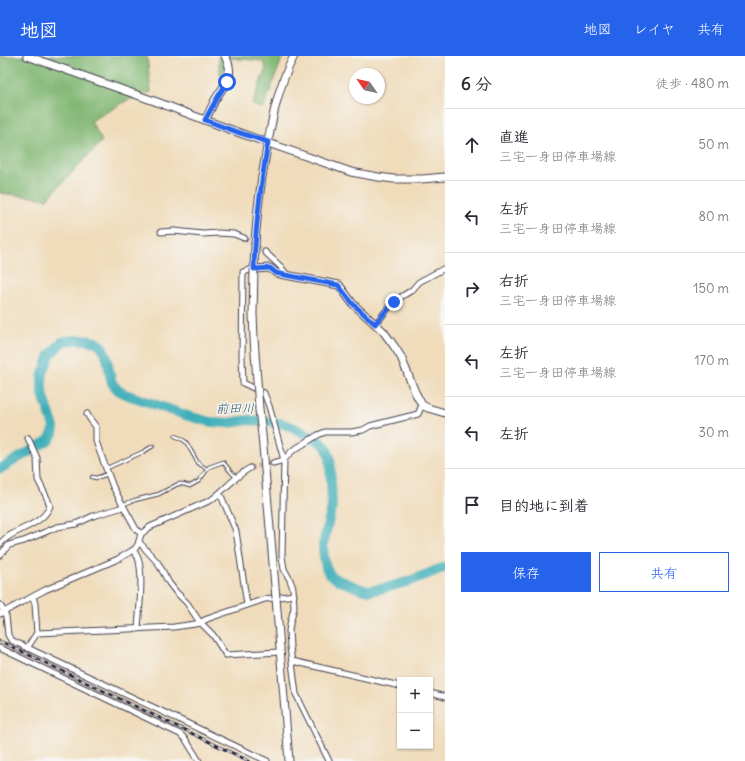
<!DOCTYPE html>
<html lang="ja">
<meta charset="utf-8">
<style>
:root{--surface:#fff;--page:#f7f7f7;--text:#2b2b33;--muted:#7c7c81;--line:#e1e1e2;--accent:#2563eb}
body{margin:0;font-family:Delius,"Klee One",sans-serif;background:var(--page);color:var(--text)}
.controls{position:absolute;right:12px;bottom:12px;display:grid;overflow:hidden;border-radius:0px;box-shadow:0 1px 3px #0004}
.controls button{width:36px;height:36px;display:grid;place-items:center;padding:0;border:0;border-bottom:1px solid var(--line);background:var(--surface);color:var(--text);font:20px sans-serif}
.compass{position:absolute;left:349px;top:12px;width:36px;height:36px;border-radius:50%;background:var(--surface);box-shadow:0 1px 3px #0004;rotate:304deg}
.stop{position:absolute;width:12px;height:12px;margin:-9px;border:3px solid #2563eb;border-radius:50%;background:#fff}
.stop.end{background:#2563eb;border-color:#fff;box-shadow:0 1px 4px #0008}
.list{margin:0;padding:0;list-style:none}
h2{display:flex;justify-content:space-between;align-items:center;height:52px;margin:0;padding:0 16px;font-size:17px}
h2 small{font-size:13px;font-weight:400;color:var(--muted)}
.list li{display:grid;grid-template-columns:26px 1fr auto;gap:12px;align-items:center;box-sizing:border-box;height:72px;padding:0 16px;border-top:1px solid var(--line)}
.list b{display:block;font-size:15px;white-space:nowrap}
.list p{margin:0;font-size:13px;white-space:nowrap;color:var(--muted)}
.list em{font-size:13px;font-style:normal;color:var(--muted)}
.actions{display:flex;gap:8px;padding:12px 16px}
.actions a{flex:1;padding:9px 0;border:1px solid var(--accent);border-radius:0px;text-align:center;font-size:14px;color:var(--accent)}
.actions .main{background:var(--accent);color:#fff}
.icon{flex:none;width:22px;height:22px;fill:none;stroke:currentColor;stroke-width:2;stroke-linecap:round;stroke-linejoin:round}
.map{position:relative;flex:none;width:445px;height:705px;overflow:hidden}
header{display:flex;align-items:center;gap:24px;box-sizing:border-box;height:56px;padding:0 20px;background:var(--accent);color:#fff}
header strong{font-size:19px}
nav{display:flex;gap:22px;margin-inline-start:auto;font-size:14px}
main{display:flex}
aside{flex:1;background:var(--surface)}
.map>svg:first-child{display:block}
.forest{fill:#83b874;stroke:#526d58}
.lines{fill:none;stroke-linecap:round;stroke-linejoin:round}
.river{stroke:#3daeb8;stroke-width:10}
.street-tunnel{stroke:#c7b7a1;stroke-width:5;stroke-dasharray:5 2.5;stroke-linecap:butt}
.lane-casing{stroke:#413e4e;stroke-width:4.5}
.street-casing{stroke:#413e4e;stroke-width:7}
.secondary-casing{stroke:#413e4e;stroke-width:9}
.lane{stroke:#fff;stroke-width:2.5}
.street{stroke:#fff;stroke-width:5}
.secondary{stroke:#fff;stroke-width:7}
.rail-casing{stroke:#22223b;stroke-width:3}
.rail{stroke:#f6f6f2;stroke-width:1.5;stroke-dasharray:4.5;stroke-linecap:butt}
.secondary-bridge-casing{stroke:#413e4e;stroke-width:9;stroke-linecap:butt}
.secondary-bridge{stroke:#fff;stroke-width:7}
.route{stroke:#2563eb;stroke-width:5}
.labels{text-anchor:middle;stroke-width:3;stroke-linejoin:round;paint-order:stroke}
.water-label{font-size:13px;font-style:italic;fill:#2d5a6d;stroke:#f6f6f2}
</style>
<header>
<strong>地図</strong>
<nav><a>地図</a><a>レイヤ</a><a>共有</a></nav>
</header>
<main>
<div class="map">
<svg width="445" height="705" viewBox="0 0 445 705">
<rect width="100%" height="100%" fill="#f6f6f2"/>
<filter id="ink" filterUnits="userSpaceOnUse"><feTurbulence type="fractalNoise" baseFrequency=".025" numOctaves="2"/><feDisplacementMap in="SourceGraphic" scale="8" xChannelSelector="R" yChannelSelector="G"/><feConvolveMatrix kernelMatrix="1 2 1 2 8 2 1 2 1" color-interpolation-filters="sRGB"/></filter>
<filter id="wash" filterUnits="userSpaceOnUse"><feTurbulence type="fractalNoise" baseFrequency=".012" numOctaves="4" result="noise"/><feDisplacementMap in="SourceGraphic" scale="16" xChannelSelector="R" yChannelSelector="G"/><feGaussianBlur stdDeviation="0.9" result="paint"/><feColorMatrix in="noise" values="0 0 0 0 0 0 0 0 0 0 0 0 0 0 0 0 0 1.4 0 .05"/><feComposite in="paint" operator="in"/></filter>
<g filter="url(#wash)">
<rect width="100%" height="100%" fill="#f0dcbb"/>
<g class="forest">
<path d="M 0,0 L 147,0 L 151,36 L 128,44 L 91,65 L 102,85 L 47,143 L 0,137 Z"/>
<path d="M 218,0 L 283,0 L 264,51 L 259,52 L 252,48 L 266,12 L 262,5 L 229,2 L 225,8 L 224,24 L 221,24 Z"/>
</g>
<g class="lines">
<path class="river" d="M 0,413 L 49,384 L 53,377 L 54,371 L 42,335 L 42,325 L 43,317 L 50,299 L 62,286 L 74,284 L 86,284 L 96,286 L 102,290 L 107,302 L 110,319 L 112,327 L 118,334 L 125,338 L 188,360 L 211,366 L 229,367 L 248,364 L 280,367 L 292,371 L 300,375 L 319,385 L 326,391 L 330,401 L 332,450 L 323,489 L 324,501 L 326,512 L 331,520 L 338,524 L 361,533 L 369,535 L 385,532 L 410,525 L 445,511"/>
</g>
</g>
<g filter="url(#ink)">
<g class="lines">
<g class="street-tunnel">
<path d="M 244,182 L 265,196"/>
<path d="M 250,412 L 273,407"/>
</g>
<defs>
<g id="lane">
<path d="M 175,380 L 180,382 L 186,386 L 198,407 L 207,413"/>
<path d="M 107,412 L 143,396 L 153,390"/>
<path d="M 92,421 L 96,422 L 108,418"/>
<path d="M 124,448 L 135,444 L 159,438 L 178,428 L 183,428 L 190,430 L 199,425 L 209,411 L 223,406 L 231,416 L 236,421"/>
</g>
<g id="street">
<path d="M 161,176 L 174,175 L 203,178 L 219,177 L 234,178 L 244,182"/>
<path d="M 265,196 L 280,210 L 287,219"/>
<path d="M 254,213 L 243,216 L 242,301 L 243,327 L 264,337 L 269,350 L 284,404 L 282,500 L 284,513 L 290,524 L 293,532 L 294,552 L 290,568 L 289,575 L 290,591 L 296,638 L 329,705"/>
<path d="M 375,269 L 393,246 L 412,234 L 419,226 L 445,212"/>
<path d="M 87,358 L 90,363 L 96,371 L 96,385 L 98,391 L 113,431 L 136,473 L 141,478"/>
<path d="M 273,407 L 284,404 L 292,395 L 318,379 L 325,376 L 351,376 L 363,374 L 370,370 L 418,358 L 422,349"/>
<path d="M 219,438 L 222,442 L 236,475 L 247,549"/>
<path d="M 139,486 L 158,507 L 169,527 L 176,536 L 187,547 L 199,565 L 213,579 L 226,599 L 280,596"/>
<path d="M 0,488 C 12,472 41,472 50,450 L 47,442 L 38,424 L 37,402 L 28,382"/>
<path d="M 133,494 C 135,497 137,499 138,502 C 144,519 139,554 138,573"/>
<path d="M 0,499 L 9,489 L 24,485 L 57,471 L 76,468 L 93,460 L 120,452 L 123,450"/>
<path d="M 0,549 L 6,560 L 8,579 L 11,584 L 15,586 L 267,705"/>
<path d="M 0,558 L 45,534 L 118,503 L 135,493 L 138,488 L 141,478 L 150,471 L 211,444 C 225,434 235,420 250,412"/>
<path d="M 201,566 L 207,563 L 265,543 L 294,539"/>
<path d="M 37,577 L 174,571 L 202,567"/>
<path d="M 0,592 L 180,678 L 186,684 L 199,705"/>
<path d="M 27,592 L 37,577 L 35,548 L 33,541"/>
<path d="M 292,605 L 400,630"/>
<path d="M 430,637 L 445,641"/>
</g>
<g id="secondary">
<path d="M 27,0 L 157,46 L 237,76 L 351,116 L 378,121 L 394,123 L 422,123 L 445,121"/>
<path d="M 294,0 C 278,30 272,63 266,97 C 259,135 255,174 254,213 L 270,212 L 276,217 L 280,218 L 339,229 L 353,248 L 383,275 L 394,290 L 401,301 L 415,336 L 422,349 L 428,352 L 445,357"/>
<path d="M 205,64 C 209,57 212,50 215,44 C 225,27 236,20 225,0"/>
<path d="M 259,353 L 262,379"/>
<path d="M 276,542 L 289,705"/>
</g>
</defs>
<use href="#lane" class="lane-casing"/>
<use href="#street" class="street-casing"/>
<use href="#secondary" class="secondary-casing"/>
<use href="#lane" class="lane"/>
<use href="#street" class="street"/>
<use href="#secondary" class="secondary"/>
<defs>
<path id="rail" d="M 0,585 L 249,705"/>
</defs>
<use href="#rail" class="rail-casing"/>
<use href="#rail" class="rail"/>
<defs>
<g id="secondary-bridge">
<path d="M 254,213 L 253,258 L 254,282 L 259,353"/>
<path d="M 262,379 L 276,542"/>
</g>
</defs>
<use href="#secondary-bridge" class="secondary-bridge-casing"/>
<use href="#secondary-bridge" class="secondary-bridge"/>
</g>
</g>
<g class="lines" filter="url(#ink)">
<path class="route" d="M 227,26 L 216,44 L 205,64 L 237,76 L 268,86 C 261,128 255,170 254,213 L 270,212 L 276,217 L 280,218 L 338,229 L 353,248 L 375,268 L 394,246"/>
</g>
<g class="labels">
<g class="water-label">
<text transform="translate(235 352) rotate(-1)" y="5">前田川</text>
</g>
</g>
</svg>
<div class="controls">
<button>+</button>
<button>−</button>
</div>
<svg class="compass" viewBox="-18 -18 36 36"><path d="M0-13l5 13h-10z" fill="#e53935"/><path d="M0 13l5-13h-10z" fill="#7c7c81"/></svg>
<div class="stop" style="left:227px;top:26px"></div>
<div class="stop end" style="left:394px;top:246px"></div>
</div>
<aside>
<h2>6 分<small>徒歩 · 480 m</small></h2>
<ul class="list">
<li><svg class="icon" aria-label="ahead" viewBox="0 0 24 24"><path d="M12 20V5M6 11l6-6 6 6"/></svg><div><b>直進</b><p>三宅一身田停車場線</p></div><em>50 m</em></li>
<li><svg class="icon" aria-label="left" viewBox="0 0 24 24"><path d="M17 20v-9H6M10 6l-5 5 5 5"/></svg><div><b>左折</b><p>三宅一身田停車場線</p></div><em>80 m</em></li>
<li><svg class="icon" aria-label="right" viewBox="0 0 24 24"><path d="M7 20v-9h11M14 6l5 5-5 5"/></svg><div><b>右折</b><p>三宅一身田停車場線</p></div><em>150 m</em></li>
<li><svg class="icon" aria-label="left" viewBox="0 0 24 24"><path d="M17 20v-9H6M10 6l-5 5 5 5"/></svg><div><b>左折</b><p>三宅一身田停車場線</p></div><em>170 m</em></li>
<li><svg class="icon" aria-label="left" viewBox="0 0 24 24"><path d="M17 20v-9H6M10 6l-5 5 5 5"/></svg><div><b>左折</b></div><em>30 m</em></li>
<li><svg class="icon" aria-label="arrive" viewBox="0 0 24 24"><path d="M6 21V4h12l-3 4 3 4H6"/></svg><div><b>目的地に到着</b></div></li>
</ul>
<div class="actions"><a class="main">保存</a><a>共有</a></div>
</aside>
</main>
